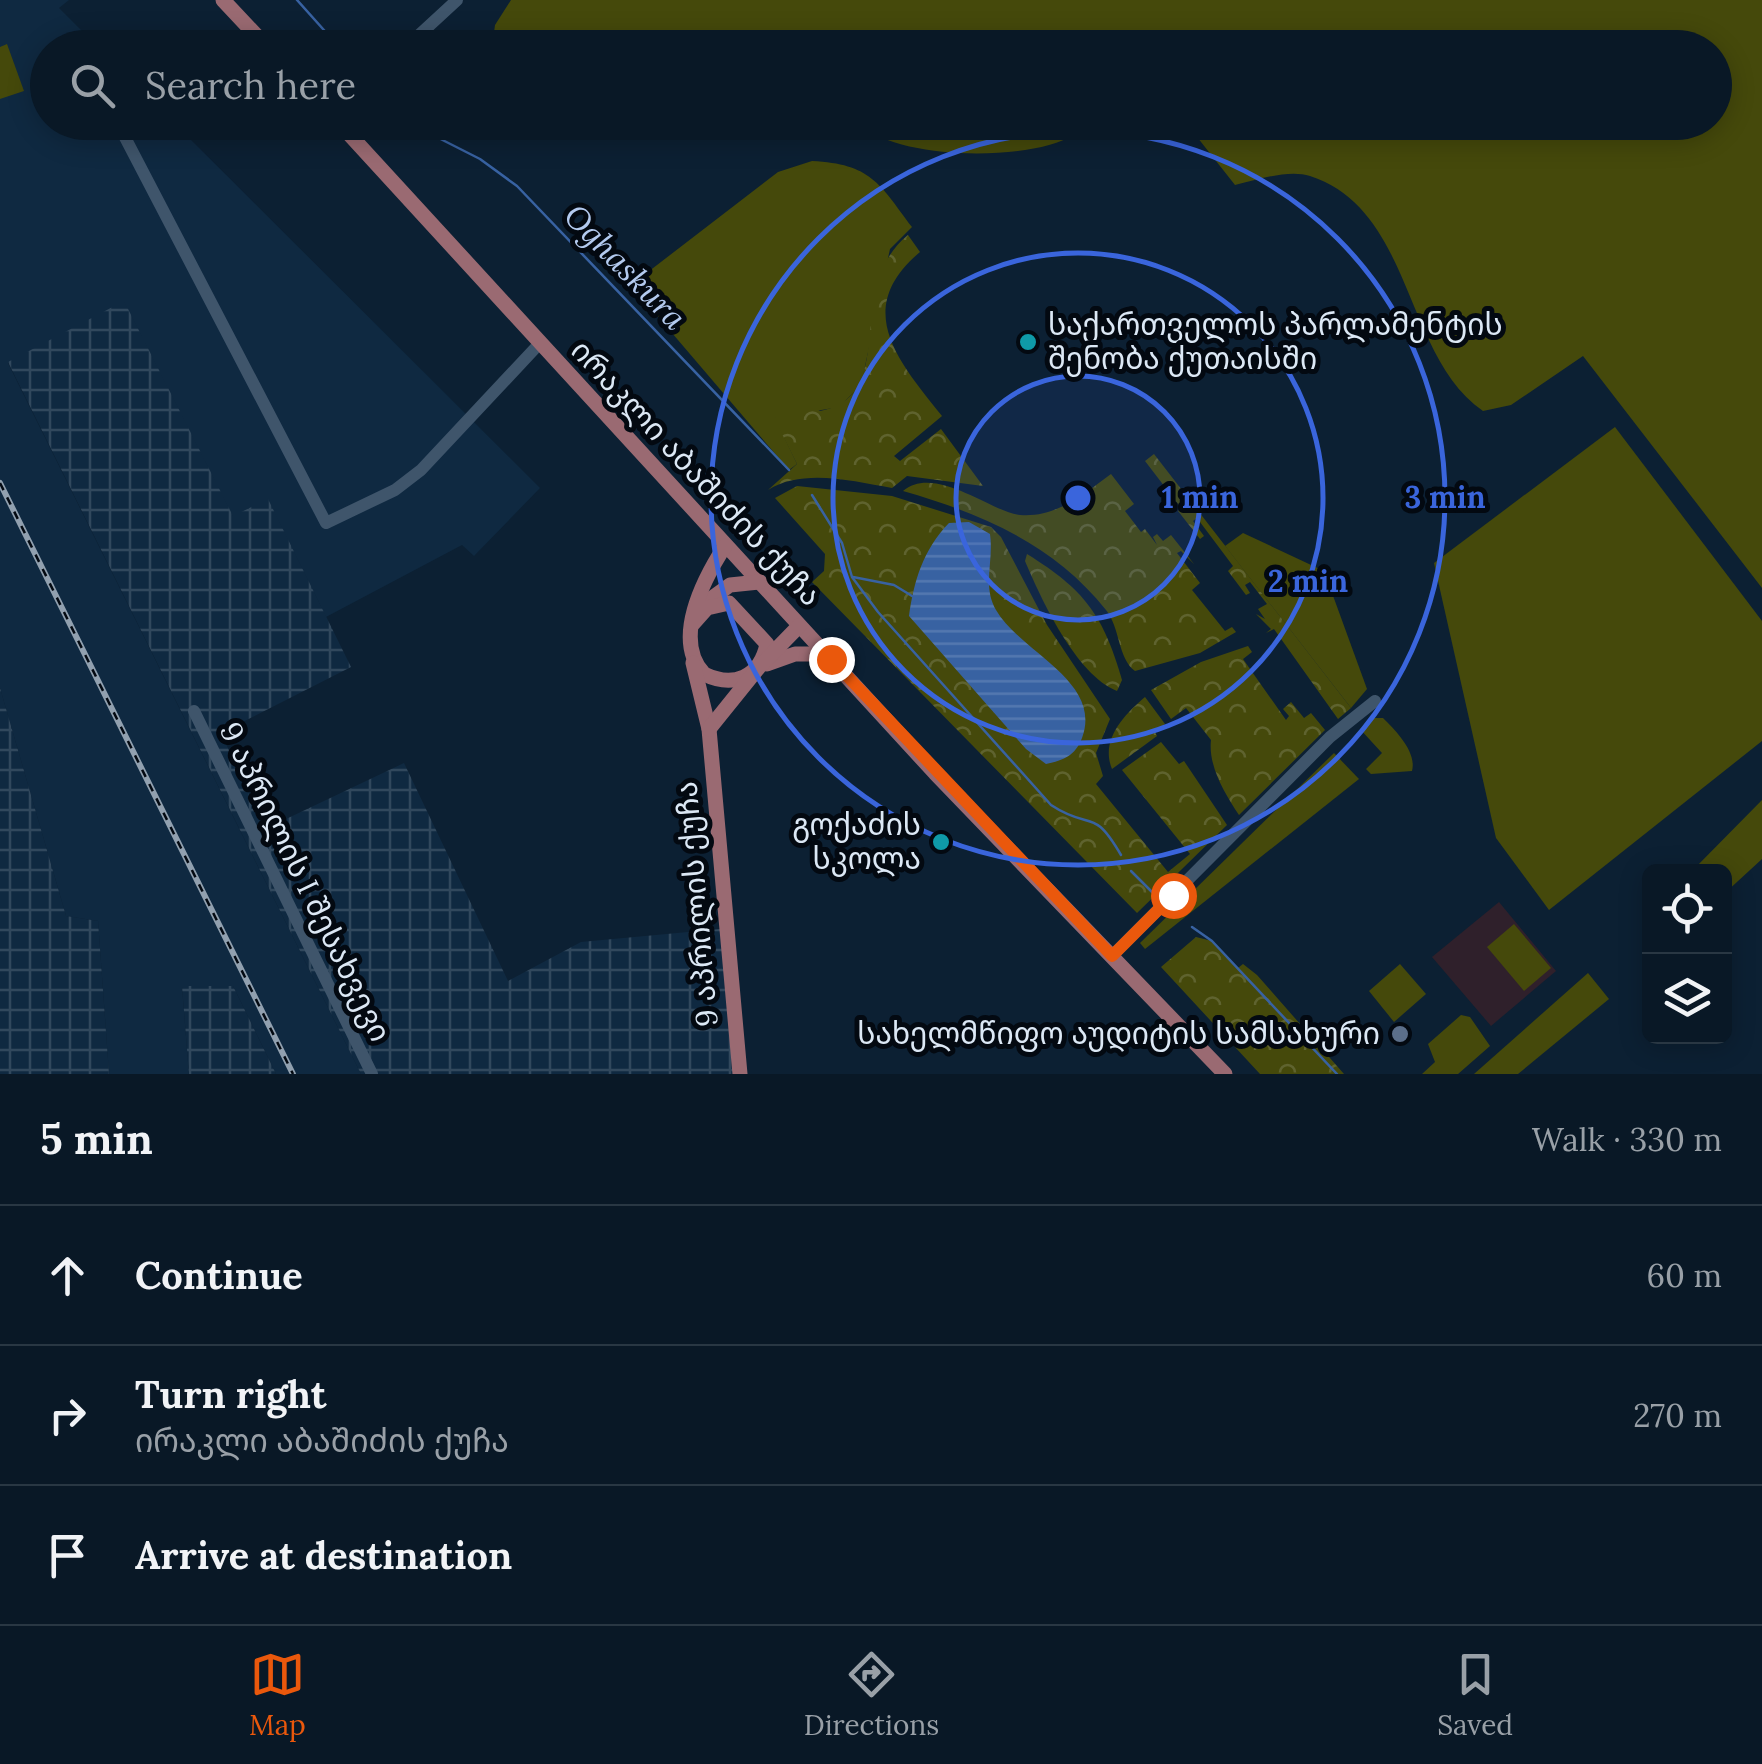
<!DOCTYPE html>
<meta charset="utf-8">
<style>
:root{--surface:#091826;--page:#12212e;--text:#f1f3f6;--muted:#99a0a7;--line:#293743;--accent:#ea580c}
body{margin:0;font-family:Lora,"Noto Sans Georgian",serif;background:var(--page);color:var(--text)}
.controls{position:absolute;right:30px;bottom:30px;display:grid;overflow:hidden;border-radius:15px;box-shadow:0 5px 25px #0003}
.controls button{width:90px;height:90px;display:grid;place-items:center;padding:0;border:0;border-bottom:2px solid var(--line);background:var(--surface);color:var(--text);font:50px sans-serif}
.stop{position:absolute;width:30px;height:30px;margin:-22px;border:8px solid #ea580c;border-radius:50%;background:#fff}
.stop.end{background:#ea580c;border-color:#fff;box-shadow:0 2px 10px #0008}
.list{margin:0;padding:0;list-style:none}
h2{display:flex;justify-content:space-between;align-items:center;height:130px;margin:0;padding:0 40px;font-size:42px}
h2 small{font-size:32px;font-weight:400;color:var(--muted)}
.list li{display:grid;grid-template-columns:65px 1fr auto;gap:30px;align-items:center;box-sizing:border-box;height:140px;padding:0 40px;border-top:2px solid var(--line)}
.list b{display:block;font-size:38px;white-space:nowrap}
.list p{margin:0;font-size:32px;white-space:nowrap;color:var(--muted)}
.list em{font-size:32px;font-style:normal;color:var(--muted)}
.icon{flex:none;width:55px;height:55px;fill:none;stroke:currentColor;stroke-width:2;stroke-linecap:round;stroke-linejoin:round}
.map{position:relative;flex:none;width:1762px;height:1074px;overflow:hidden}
.search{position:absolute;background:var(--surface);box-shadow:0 5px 25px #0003;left:30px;right:30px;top:30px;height:110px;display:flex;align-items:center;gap:25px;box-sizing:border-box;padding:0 35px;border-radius:55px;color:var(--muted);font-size:38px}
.sheet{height:550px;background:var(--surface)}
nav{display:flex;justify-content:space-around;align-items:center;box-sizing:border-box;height:140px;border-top:2px solid var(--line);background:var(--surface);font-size:28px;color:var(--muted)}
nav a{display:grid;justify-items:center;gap:5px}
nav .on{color:var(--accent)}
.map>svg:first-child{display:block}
.built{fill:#0f2941}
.industrial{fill:url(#industrial-grid)}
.education{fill:#2f202b}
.grass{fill:#45490b}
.forest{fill:url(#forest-crowns)}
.water{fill:url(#water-rules)}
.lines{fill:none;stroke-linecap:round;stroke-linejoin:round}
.stream{stroke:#3862a2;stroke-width:2.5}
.minor{stroke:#3f556b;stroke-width:12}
.major{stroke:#9a6a72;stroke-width:15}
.rail-casing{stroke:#91a0af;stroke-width:6}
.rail{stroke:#030911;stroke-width:2.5;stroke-dasharray:8;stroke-linecap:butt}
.route{stroke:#ea580c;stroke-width:12}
.ring{fill:none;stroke:#3a65dc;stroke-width:5}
.culture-dot{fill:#0f9aa8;stroke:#030911;stroke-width:4}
.service-dot{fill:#5c6f8a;stroke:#030911;stroke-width:4}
.labels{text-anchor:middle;stroke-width:10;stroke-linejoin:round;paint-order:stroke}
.poi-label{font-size:30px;fill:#dce8f5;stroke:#030911;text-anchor:end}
.street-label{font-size:30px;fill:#dce8f5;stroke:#030911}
.water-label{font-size:32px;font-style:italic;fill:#b3caef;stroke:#030911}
.centre{fill:#3a65dc;stroke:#030911;stroke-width:5}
.ring-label{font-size:30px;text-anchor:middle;font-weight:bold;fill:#3a65dc;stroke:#030911;stroke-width:10;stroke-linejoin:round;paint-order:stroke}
</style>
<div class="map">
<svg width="1762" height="1074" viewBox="0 0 1762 1074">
<defs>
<pattern id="industrial-grid" width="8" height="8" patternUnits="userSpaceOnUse" patternTransform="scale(2.5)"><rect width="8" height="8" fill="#0f2941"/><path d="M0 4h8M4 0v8" fill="none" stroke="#31485d"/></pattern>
<pattern id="forest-crowns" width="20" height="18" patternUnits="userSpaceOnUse" patternTransform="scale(2.5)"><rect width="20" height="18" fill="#45490b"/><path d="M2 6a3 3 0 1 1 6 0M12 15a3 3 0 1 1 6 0" fill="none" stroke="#5f632f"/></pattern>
<pattern id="water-rules" width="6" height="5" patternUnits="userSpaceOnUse" patternTransform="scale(2.5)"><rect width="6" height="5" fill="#3862a2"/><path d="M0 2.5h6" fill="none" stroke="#5478b0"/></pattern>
</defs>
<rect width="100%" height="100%" fill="#0c2033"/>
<path class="built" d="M 0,0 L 69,0 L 59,8 L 98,47 L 48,48 L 48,122 L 174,123 L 540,488 L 474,556 L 462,545 L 326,617 L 268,500 L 233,517 L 124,302 L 8,363 L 361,1074 L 276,1074 L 233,986 L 182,986 L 189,1074 L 109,1074 L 98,921 L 66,916 L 0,688 Z"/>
<g class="industrial">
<path d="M 124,301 L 233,516 L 268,499 L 351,667 L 221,733 L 265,829 L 404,763 L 508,981 L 581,942 L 731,928 L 740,1074 L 361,1074 L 8,362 Z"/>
<path d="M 0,688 L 66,916 L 98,921 L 109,1074 L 0,1074 Z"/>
<path d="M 182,986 L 233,986 L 276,1074 L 189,1074 Z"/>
</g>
<path class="education" d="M 1499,902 L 1556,971 L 1491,1026 L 1432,957 Z"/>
<g class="grass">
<path d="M 511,0 L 1762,0 L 1762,588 L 1583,356 L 1511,405 L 1483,411 C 1403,356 1414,210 1310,176 C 1288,169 1257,180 1235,185 L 1186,123 L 1714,122 L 1714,48 L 492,47 L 495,25 Z"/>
<path d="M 7,44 L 24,91 L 0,99 L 0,47 Z"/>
<path d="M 857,123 L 1100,123 C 1084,130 1067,140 1049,145 C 999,159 898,158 857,123 Z"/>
<path d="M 812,161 C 871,164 879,183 912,227 L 890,249 L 861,385 L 839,407 L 775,418 L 797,464 L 789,470 L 631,285 L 778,172 Z"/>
<path d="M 1615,427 L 1762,621 L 1762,741 L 1549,910 L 1496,838 L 1434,563 Z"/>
<path d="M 1243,533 L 1324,571 L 1367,689 L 1351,708 L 1225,546 Z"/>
<path d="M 1372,718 L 1383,718 C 1396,731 1417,752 1412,771 L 1371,774 L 1366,769 L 1382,753 L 1360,729 Z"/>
<path d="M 1334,753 L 1359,779 L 1145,949 L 1140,943 Z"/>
<path d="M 1762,800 L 1762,859 L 1725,893 L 1724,872 L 1692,871 Z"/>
<path d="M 1514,924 L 1551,968 L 1524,991 L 1487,947 Z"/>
<path d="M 1400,964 L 1426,994 L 1394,1022 L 1369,991 Z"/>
<path d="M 1588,973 L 1609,999 L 1518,1074 L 1474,1074 Z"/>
<path d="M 1461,1015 L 1470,1017 L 1490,1046 L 1458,1074 L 1422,1074 L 1435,1062 L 1428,1044 Z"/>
</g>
<g class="forest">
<path d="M 908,235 L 920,252 C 852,309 898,361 942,416 L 894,456 L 900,461 L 941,429 L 983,486 L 907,476 L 892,488 C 852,481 803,468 768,490 L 797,464 L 774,418 L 804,402 L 820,411 C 901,396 842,288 908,235 Z"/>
<path d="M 1154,454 L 1351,708 L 1338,719 L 1274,629 L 1266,633 L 1271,629 L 1256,614 L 1265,619 L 1258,609 L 1267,604 L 1250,582 L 1245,585 L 1250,593 L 1246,595 L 1228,571 L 1233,566 L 1197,518 L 1193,521 L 1204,536 L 1200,539 L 1178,511 L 1181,508 L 1145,461 Z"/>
<path d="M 1111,474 L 1134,504 L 1125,511 L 1141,532 L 1145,529 L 1157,545 L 1153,537 L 1157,534 L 1163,541 L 1171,535 L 1194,564 L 1181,551 L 1177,553 L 1200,583 L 1192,590 L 1225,631 L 1232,627 L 1236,632 L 1200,653 L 1135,671 C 1118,659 1120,627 1106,610 C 1054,544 980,513 903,491 C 935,464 991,512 1020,515 C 1056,518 1084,494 1111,474 Z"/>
<path d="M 797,486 L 892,496 L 991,527 L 1001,537 L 1047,625 L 1110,719 L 1096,753 L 1103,776 L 1096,784 L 1168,872 L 1190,854 L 1122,770 L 1161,742 L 1179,764 L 1184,761 L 1227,825 L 1137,913 L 812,582 L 824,571 L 825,554 L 775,498 Z"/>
<path d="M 1027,554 C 1085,590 1103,615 1122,680 L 1117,691 C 1076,675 1041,599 1025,561 Z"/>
<path d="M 1248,646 L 1252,652 L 1243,659 L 1286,720 L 1289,716 L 1283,709 L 1291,702 L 1304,718 L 1311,713 L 1325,730 L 1239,815 C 1225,794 1208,766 1211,740 L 1186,708 L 1171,719 L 1151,690 L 1201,662 Z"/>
<path d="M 1145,697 L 1165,724 L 1155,732 L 1157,736 L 1112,769 C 1100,740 1124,715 1145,697 Z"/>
<path d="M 1196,937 L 1212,941 L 1238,968 L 1243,964 L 1257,975 L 1344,1074 L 1260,1074 L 1161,967 Z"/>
</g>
<path class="water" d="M 969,522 L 990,534 C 994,561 982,586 996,610 C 1021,653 1103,681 1082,738 C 1075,756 1064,760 1046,764 L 1026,749 L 909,616 C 914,581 923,550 949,523 Z"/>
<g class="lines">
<g class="stream">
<path d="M 297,0 L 340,48"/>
<path d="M 407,122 L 480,159 L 517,186 L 789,470"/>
<path d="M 812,495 L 842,543 L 852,577 L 878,612 L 1051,805 C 1092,832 1092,805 1121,855"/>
<path d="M 853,577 L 894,585 L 912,596"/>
<path d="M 1131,871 L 1157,897"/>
<path d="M 1192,927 L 1212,941 L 1337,1074"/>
</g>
<g class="minor">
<path d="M 405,48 L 457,0"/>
<path d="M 117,122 L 326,523 L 395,490 L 421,470 L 540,343"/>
<path d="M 194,711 L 372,1074"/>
<path d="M 1112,956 L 1330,737 L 1375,701"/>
</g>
<g class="major">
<path d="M 223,0 L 268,48"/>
<path d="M 338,122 L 935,773 L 1225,1074"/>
<path d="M 705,603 L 730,585 L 759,582"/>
<path d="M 691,626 L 707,608 L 729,603 L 767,644 C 760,678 733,688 704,674 C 672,640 703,580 725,546"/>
<path d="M 693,663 L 709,729 L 740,1074"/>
<path d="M 767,664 L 795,654 L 826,654"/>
<path d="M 709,729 L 759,667 L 799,626"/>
</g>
<defs>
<path id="rail" d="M 0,483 L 293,1074"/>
</defs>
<use href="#rail" class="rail-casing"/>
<use href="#rail" class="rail"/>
</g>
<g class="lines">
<path class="route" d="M 831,659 L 1112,956 L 1173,895"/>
</g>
<circle cx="1078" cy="498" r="122" fill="#3a65dc" fill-opacity=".12"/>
<g class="ring">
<circle cx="1078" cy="498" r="122"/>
<circle cx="1078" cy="498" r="245"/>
<circle cx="1078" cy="498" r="367"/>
</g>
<g class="culture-dot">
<circle cx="1028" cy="342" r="10"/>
<circle cx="941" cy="842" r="10"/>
</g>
<circle class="service-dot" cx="1400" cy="1034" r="10"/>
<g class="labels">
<g class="poi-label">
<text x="1048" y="335" text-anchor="start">საქართველოს პარლამენტის<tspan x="1048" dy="34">შენობა ქუთაისში</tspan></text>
<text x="921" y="835">გოქაძის<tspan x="921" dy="34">სკოლა</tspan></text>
<text x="1380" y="1044">სახელმწიფო აუდიტის სამსახური</text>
</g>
<g class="street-label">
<text transform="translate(696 473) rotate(47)" y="10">ირაკლი აბაშიძის ქუჩა</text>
<text transform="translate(305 882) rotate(64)" y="10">9 აპრილის I შესახვევი</text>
<text transform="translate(697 904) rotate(-95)" y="10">9 აპრილის ქუჩა</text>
</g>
<g class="water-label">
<text transform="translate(625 267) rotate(46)" y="11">Oghaskura</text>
</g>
</g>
<circle cx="1078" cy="498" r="15" class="centre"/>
<g class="ring-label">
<text x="1200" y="508">1 min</text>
<text x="1445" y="508">3 min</text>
<text x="1308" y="592">2 min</text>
</g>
</svg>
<div class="controls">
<button><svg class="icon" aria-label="locate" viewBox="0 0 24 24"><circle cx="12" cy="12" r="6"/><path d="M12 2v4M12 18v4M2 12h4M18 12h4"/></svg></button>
<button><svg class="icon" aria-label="layers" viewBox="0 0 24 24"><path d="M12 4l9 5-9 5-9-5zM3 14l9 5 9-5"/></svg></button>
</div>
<div class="stop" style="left:1173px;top:895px"></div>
<div class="stop end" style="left:831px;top:659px"></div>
<div class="search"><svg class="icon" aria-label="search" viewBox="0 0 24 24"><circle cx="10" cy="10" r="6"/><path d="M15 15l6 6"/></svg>Search here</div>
</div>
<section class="sheet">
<h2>5 min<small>Walk · 330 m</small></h2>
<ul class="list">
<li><svg class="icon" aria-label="ahead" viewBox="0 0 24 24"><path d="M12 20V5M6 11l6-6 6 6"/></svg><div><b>Continue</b></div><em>60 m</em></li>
<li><svg class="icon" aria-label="right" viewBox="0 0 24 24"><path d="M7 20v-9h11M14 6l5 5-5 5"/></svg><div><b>Turn right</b><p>ირაკლი აბაშიძის ქუჩა</p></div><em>270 m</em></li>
<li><svg class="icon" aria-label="arrive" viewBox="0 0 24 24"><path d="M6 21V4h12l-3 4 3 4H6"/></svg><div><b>Arrive at destination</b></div></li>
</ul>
</section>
<nav>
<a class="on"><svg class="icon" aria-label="map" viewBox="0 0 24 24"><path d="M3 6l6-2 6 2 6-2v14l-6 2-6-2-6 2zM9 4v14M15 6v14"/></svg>Map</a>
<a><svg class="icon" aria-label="directions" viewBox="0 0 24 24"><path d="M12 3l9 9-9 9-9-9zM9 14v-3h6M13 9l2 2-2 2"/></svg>Directions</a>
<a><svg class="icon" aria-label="saved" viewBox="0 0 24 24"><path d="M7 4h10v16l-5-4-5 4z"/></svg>Saved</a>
</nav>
